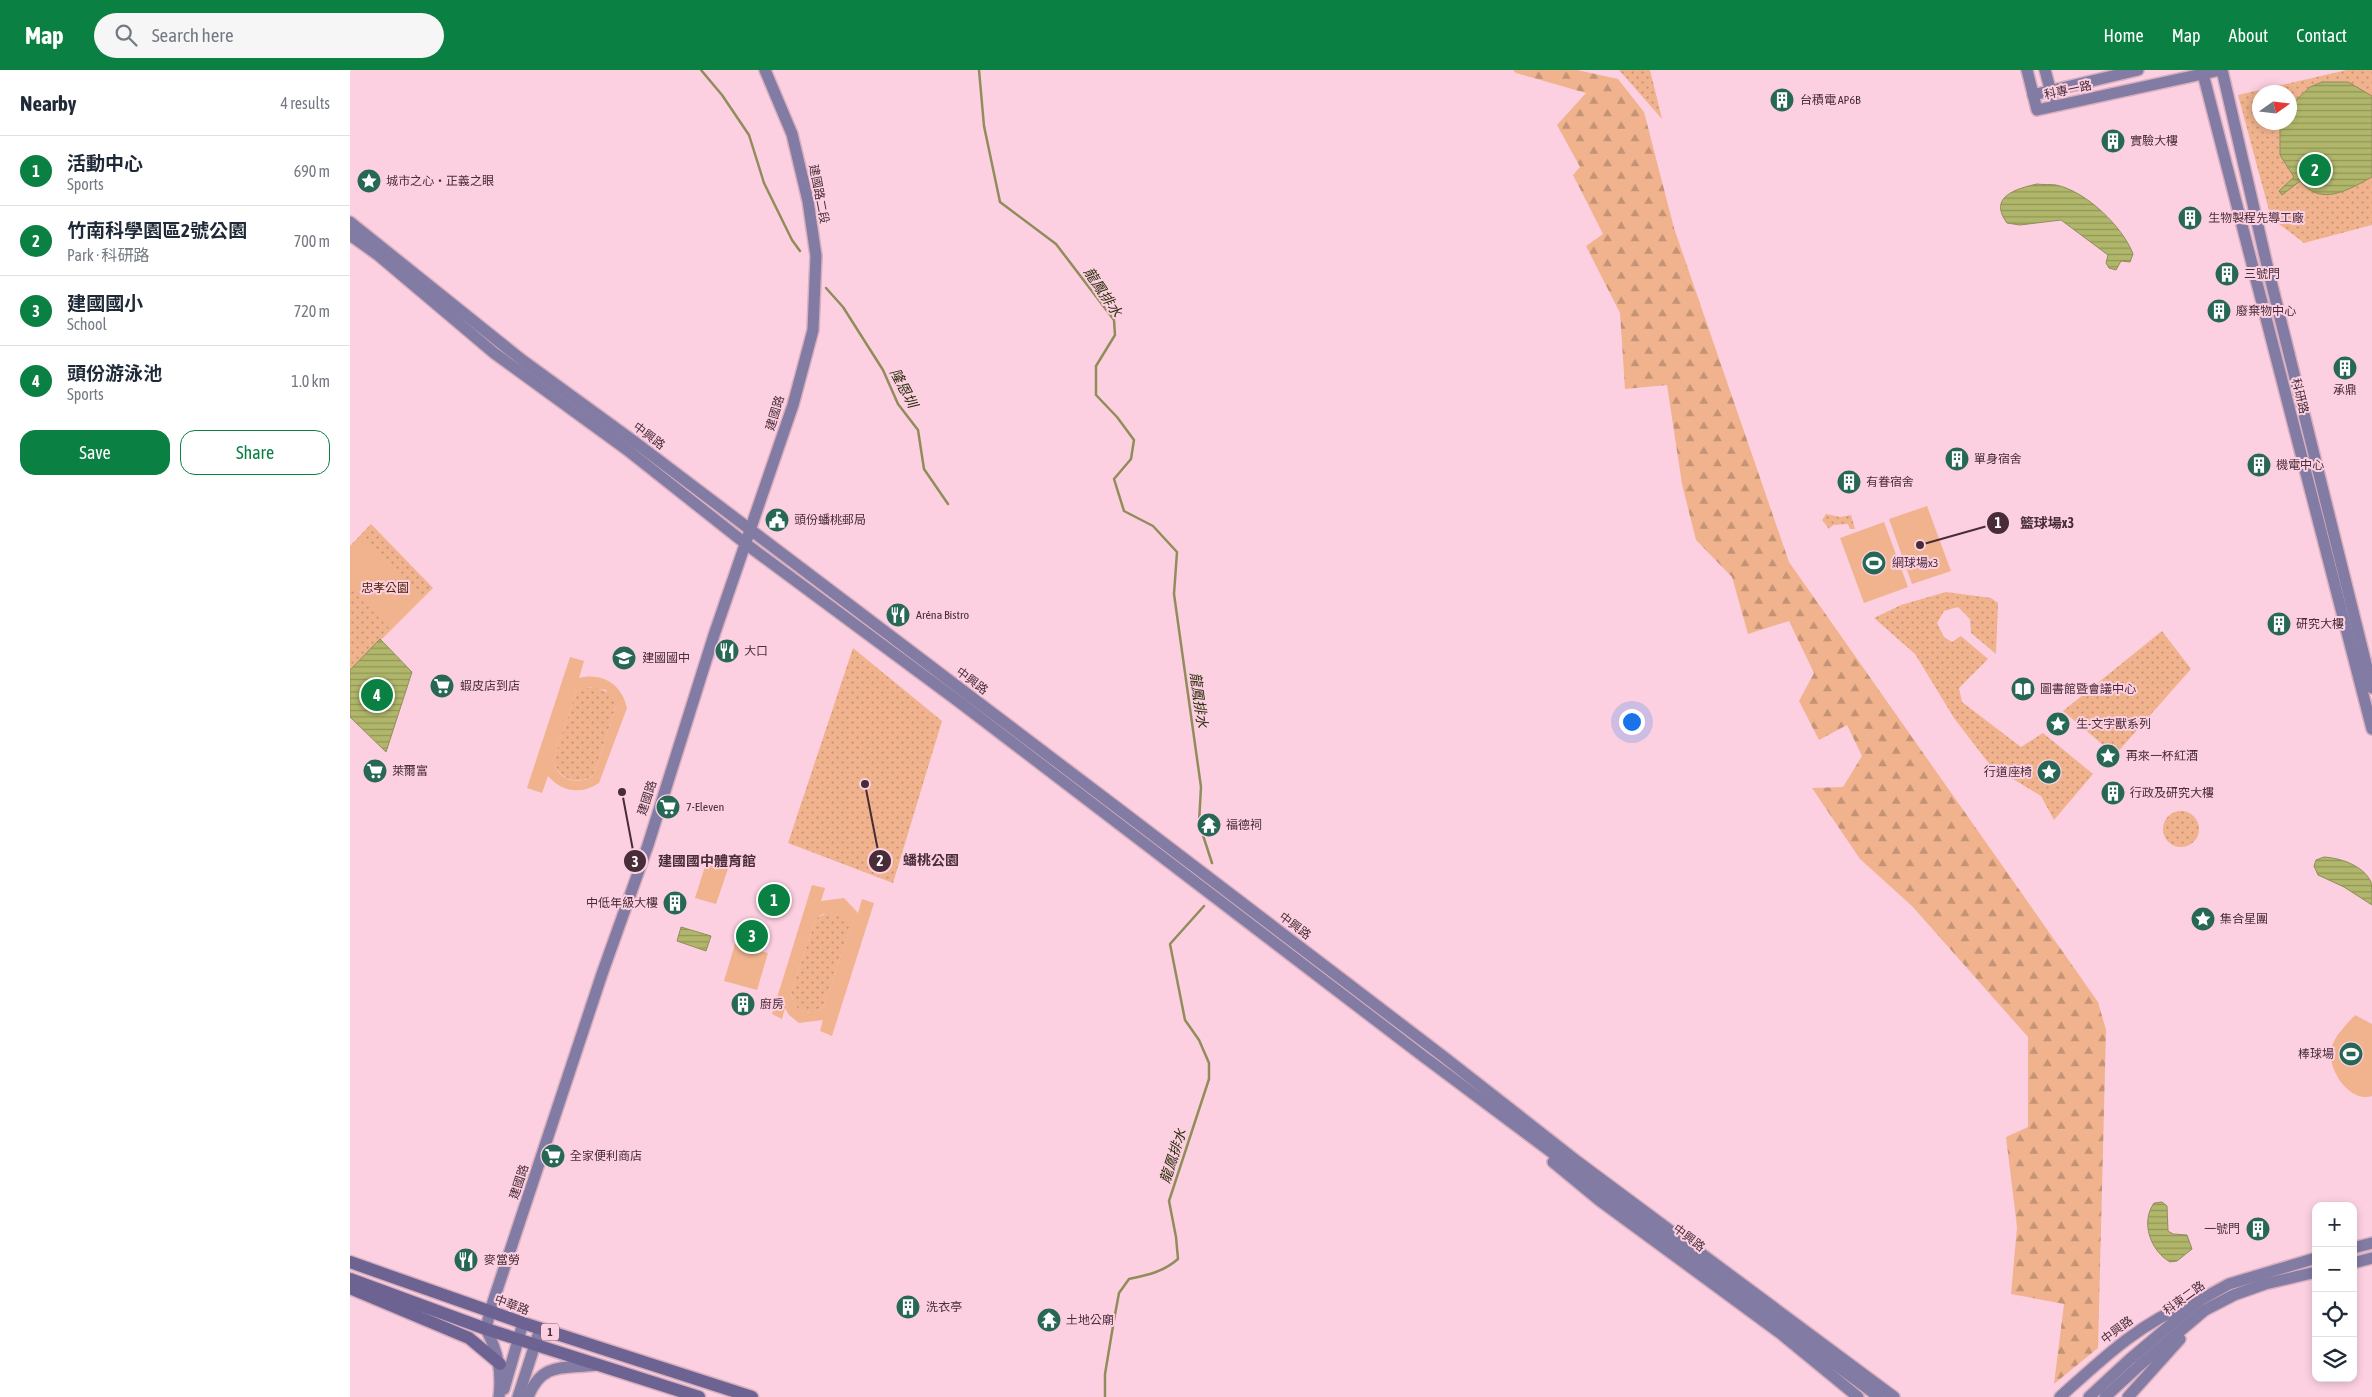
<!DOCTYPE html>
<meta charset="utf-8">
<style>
:root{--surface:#fff;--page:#f6f6f7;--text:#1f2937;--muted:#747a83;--line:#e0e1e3;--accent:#0b8043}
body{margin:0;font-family:"Asap Condensed","Noto Sans TC",sans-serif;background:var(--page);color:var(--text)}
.controls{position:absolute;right:15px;bottom:15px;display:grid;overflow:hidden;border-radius:10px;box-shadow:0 2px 8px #0003}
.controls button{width:45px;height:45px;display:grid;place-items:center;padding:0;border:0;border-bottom:1px solid var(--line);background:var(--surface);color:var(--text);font:25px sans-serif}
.compass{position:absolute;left:1902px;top:15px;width:45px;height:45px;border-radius:50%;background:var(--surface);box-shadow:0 2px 8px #0003;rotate:76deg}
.you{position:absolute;left:1281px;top:651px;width:18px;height:18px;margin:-12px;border:4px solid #fff;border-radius:50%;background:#1a73e8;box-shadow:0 0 0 8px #1a73e833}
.badge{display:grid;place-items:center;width:32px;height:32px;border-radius:50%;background:var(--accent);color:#fff;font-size:16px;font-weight:700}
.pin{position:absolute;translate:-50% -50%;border:2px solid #fff;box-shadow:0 1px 5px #0006}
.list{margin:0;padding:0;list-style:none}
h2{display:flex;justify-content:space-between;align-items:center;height:65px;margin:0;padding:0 20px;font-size:21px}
h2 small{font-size:16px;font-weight:400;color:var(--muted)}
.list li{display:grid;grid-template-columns:32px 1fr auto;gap:15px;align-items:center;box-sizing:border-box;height:70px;padding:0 20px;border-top:1px solid var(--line)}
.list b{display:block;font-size:19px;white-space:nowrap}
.list p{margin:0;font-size:16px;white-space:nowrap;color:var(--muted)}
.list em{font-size:16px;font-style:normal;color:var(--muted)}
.actions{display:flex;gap:10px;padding:15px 20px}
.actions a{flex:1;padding:11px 0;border:1px solid var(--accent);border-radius:15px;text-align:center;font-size:18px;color:var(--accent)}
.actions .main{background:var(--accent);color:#fff}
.icon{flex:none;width:28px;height:28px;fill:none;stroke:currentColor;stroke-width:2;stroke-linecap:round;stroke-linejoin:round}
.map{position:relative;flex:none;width:2022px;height:1327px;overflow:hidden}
header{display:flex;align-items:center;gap:30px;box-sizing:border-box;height:70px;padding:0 25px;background:var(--accent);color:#fff}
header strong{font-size:24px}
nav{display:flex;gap:28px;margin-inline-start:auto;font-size:18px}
.search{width:350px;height:45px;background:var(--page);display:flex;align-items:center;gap:12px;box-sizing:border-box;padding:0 18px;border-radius:28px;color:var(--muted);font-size:19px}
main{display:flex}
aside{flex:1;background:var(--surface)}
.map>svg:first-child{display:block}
.green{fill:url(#green-dots);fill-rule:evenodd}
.forest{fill:url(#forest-firs)}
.pitch{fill:#f0b38d;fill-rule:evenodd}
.water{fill:url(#water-rules);stroke:#918d5b}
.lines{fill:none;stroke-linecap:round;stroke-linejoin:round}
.stream{stroke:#918d5b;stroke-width:2.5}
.secondary-casing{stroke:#d8afbf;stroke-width:14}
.primary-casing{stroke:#d8afbf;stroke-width:15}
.secondary{stroke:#827ba3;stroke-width:11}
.primary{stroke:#6d6393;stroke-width:12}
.labels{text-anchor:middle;stroke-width:4;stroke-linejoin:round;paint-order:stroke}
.shield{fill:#fcd0e1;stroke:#7e5d6b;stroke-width:1}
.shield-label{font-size:11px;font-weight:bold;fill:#482c38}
.street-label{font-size:12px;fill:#482c38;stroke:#fcd0e1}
.poi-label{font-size:12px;fill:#482c38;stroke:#fcd0e1;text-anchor:start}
.park-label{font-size:12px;fill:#4d2200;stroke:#fcd0e1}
.water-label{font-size:14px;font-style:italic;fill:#2b2e0c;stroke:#fcd0e1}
.leader{fill:none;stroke:#482c38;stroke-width:2}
.callout-dot{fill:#482c38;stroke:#fcd0e1;stroke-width:2}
.mark-label{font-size:15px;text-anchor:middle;font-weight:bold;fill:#fff}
.callout-label{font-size:14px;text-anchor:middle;font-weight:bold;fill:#482c38;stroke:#fcd0e1;stroke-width:4;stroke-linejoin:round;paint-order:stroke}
</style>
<header>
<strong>Map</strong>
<div class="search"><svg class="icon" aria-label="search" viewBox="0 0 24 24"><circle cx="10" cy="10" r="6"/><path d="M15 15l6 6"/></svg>Search here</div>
<nav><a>Home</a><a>Map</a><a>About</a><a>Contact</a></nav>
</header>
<main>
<aside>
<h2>Nearby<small>4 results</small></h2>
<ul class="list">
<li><span class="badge">1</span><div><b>活動中心</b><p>Sports</p></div><em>690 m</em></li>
<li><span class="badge">2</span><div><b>竹南科學園區2號公園</b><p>Park · 科研路</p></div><em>700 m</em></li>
<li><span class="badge">3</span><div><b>建國國小</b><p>School</p></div><em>720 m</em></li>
<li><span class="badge">4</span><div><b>頭份游泳池</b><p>Sports</p></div><em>1.0 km</em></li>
</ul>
<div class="actions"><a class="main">Save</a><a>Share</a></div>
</aside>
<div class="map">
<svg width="2022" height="1327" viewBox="0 0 2022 1327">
<defs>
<pattern id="green-dots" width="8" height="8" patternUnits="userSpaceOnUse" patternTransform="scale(1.25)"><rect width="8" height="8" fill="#f0b38d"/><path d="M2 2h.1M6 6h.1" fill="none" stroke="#c49274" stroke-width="1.8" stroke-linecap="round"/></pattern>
<pattern id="forest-firs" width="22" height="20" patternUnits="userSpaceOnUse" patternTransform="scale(1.25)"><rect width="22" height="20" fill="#f0b38d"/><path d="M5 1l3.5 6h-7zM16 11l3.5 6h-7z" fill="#c49274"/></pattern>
<pattern id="water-rules" width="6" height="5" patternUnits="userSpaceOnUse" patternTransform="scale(1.25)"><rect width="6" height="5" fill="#b0b76a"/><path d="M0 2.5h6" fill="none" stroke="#919558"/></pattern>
</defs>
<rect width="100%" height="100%" fill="#fcd0e1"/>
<g class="green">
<path d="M 1268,0 L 1300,0 L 1312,49 L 1269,0 Z"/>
<path d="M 1997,0 L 2022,0 L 2022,155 L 1954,173 L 1921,148 L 1888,25 ZM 1910,22 L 1940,22 L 1940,52 L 1910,52 Z"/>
<path d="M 1476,444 L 1490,447 L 1501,445 L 1505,459 L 1500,459 L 1498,454 L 1483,455 L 1479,459 L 1472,450 Z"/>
<path d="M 21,454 L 83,518 L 0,601 L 0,476 Z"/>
<path d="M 1596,522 L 1641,528 L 1648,533 L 1646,584 L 1621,563 L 1620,549 L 1608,537 L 1594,541 L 1587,553 L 1594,567 L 1602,572 L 1611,566 L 1638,589 L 1609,618 L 1612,632 L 1671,677 L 1693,663 L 1743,704 L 1704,750 L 1691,726 L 1640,695 L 1604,648 L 1565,584 L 1524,548 L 1551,535 Z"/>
<path d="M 1812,561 L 1841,599 L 1765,685 L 1713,641 Z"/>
<path d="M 503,578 L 592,651 L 543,813 L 438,773 Z"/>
<path d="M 245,617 L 260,623 L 267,633 L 244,705 C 228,716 209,710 203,691 L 226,622 L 235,618 Z"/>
<circle cx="1831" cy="759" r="18"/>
<path d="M 477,843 C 489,843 496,848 500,859 L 473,937 C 463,945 453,944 444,935 L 441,922 L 466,848 Z"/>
</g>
<path class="forest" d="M 1163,0 L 1227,0 L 1268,9 L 1294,42 L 1324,158 L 1439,492 L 1748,932 L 1756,960 L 1748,1278 L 1704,1314 L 1714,1234 L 1661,1224 L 1667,1157 L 1656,1067 L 1678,1057 L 1678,967 L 1562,836 L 1510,789 L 1462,718 L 1493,717 L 1512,686 L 1497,655 L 1469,670 L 1449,631 L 1464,603 L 1439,551 L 1398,564 L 1382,507 L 1346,470 L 1332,414 L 1317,315 L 1275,319 L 1270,243 L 1236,176 L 1253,164 L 1223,105 L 1230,97 L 1207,55 L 1236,23 L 1166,3 Z"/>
<g class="pitch">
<path d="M 1577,436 L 1601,501 L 1562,514 L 1539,449 Z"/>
<path d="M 1534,452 L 1558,517 L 1514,533 L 1490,468 Z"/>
<path d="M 15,469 L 72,527 L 40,559 L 0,518 L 0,483 Z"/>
<path d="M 220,587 L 234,591 L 229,608 C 252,602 272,614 277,638 L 249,713 C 231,725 212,722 198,706 L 192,723 L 177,718 ZM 240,617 L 256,620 L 267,633 L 244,705 C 228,717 208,710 203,691 L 226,622 Z"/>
<path d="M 358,787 L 380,793 L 366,834 L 345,828 Z"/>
<path d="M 462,815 L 475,818 L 471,831 L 494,828 L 508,843 L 512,829 L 524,833 L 482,966 L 470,961 L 473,950 L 449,953 L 439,945 L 435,938 L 432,949 L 422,944 ZM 481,843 L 493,848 L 500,859 L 473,937 C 463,945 453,944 444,935 L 441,922 L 466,848 L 473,844 Z"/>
<path d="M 385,874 L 418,883 L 407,920 L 374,911 Z"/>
<path d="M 2005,945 L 2022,954 L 2022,1026 C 2000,1033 1978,1001 1981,980 C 1983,967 1997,954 2005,945 Z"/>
</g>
<g class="water">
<path d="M 1972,12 L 1998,12 L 2022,26 L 2022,107 C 1998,120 1971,137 1950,111 L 1932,125 L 1929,121 L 1944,107 L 1930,85 L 1930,53 L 1940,52 L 1940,30 L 1944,32 L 1960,17 Z"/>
<path d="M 1687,114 C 1693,115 1700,114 1706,115 C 1736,121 1773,157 1783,184 L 1780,192 L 1771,191 L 1766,200 L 1759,198 L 1756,193 L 1758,185 L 1711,150 L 1670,155 L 1657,153 C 1638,127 1665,119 1687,114 Z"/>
<path d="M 30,569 L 62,602 L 36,682 L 0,647 L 0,600 Z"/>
<path d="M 1974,787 C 1990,788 2013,795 2021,812 C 2022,818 2022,829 2022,835 L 1994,817 L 1968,805 L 1964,796 L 1966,790 Z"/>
<path d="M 331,857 L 361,866 L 356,881 L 327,871 Z"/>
<path d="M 1812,1132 L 1817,1136 L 1818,1161 L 1823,1164 L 1837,1165 L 1842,1179 L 1827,1191 L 1820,1192 C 1801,1181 1790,1153 1804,1133 Z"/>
</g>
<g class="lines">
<g class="stream">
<path d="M 351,0 L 372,25 L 399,65 L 414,113 L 442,170 L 450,181"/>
<path d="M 629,0 L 634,56 L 650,132 L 706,174 L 764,250 L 765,265 L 746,296 L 746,325 L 767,347 L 784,370 L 781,389 L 764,409 L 774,441 L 803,456 L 827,482 L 824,524 L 851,717 L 849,753 L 862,793"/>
<path d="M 476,218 L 493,237 L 533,300 L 548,334 L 568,360 L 574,399 L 598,434"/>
<path d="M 550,1240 L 560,1226"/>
<path d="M 755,1327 L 755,1304 L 764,1250 L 769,1223 L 779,1209 C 798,1205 813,1202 828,1189 L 826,1167 L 819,1131 L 859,1009 L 859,993 L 849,970 L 835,950 L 820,874 L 854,836"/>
</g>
<defs>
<g id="secondary">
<path d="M 1677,0 L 1687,40 L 1871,0"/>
<path d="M 1695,0 L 1702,26"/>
<path d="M 1852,0 L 2022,659"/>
<path d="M 1872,0 L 1917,195 L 2022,618"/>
<path d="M 1683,25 L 1788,0"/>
<path d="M 0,152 L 172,290 L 286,373 L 765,736 L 1094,987 L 1228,1092 L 1544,1327"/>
<path d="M 0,165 L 28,185 L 144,283 L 276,379 L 396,474 L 608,631 L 1074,987 L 1529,1327"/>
<path d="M 1203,1092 L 1249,1130 L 1430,1263 L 1508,1327"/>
<path d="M 2003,1178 L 2022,1173"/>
<path d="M 2003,1193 L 2022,1188"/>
<path d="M 154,1319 L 173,1253"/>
<path d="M 149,1327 C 152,1301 148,1282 136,1259 L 140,1241 L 252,904 L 298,775 L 364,565 L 443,335 L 463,260 L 466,186 L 458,131 L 442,64 L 415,0"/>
<path d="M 168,1327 L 190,1259"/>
<path d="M 178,1327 C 192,1291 214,1299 246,1295"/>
<path d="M 1710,1327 C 1751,1290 1789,1253 1841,1233"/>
<path d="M 1739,1327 L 1780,1289 L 1850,1230 L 1879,1214 L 1966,1188"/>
<path d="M 1755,1327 L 1790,1295 L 1855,1240 L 1884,1225 L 1915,1214 L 1966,1202"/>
<path d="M 1778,1327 L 1830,1269"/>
</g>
<g id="primary">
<path d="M 0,1192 L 173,1253 L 402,1327"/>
<path d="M 0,1209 L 136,1259 L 349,1327"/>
<path d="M 0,1218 L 119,1268 L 150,1294"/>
</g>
</defs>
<use href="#secondary" class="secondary-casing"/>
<use href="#primary" class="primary-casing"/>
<use href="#secondary" class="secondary"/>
<use href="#primary" class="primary"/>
</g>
<defs>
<symbol id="building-disc" viewBox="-11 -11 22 22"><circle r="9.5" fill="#266756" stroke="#fcd0e1"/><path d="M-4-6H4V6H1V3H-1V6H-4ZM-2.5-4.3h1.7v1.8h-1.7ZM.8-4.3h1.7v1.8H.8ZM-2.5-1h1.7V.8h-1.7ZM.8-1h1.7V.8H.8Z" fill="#fff"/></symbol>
<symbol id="sight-disc" viewBox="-11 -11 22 22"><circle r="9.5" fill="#266756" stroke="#fcd0e1"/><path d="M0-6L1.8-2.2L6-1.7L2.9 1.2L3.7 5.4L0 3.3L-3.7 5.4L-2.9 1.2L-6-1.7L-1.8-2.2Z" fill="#fff"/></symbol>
<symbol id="civic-disc" viewBox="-11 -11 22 22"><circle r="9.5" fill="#266756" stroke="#fcd0e1"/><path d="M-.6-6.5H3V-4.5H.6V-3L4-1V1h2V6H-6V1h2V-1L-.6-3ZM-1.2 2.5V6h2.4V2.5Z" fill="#fff"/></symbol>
<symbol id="stadium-disc" viewBox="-11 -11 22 22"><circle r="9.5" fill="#266756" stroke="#fcd0e1"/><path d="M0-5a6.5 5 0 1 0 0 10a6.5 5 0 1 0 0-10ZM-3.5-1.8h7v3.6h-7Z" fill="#fff"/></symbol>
<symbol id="restaurant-disc" viewBox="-11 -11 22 22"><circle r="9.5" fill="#266756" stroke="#fcd0e1"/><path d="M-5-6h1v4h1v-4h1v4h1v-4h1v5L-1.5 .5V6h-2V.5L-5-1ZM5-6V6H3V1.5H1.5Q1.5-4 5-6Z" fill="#fff"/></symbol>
<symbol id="school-disc" viewBox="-11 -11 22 22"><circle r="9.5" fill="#266756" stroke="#fcd0e1"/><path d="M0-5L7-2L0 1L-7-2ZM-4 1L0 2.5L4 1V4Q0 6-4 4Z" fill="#fff"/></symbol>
<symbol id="supermarket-disc" viewBox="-11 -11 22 22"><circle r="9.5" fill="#266756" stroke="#fcd0e1"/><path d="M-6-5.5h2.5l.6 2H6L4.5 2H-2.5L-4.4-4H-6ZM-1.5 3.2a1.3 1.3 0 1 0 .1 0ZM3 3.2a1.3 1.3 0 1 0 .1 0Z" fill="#fff"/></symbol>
<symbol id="library-disc" viewBox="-11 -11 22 22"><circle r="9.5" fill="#266756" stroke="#fcd0e1"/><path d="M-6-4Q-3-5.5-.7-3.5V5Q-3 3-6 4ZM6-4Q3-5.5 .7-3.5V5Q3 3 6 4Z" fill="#fff"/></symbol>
<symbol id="temple-disc" viewBox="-11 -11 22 22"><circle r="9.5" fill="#266756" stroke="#fcd0e1"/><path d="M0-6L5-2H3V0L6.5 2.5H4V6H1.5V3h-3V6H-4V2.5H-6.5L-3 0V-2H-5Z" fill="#fff"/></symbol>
</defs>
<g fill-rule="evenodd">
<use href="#building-disc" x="1418" y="16" width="28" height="28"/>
<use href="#building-disc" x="1749" y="57" width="28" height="28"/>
<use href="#sight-disc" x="5" y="97" width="28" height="28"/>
<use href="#building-disc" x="1826" y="134" width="28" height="28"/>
<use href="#building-disc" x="1863" y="190" width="28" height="28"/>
<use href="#building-disc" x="1855" y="227" width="28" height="28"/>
<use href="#building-disc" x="1981" y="284" width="28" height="28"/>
<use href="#building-disc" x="1593" y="375" width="28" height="28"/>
<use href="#building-disc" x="1895" y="381" width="28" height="28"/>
<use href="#building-disc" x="1485" y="398" width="28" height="28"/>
<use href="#civic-disc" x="413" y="436" width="28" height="28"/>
<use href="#stadium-disc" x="1510" y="479" width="28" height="28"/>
<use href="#restaurant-disc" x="534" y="531" width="28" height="28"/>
<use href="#building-disc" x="1915" y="540" width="28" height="28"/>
<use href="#restaurant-disc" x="363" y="567" width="28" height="28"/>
<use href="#school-disc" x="260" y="574" width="28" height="28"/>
<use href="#supermarket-disc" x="78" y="602" width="28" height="28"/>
<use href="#library-disc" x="1659" y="605" width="28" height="28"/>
<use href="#sight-disc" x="1694" y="640" width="28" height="28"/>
<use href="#sight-disc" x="1744" y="672" width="28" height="28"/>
<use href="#supermarket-disc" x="11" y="687" width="28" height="28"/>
<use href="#sight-disc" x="1685" y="688" width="28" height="28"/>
<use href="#building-disc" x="1749" y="709" width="28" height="28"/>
<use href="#supermarket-disc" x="304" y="723" width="28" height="28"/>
<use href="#temple-disc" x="845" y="741" width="28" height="28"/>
<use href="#building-disc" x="311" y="819" width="28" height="28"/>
<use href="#sight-disc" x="1839" y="835" width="28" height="28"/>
<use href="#building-disc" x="379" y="920" width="28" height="28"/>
<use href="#stadium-disc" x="1987" y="970" width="28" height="28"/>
<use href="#supermarket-disc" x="189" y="1072" width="28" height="28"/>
<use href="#building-disc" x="1894" y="1145" width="28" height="28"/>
<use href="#restaurant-disc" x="102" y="1176" width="28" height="28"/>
<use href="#building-disc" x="544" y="1223" width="28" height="28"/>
<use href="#temple-disc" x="685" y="1236" width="28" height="28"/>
</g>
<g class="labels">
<rect class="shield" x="191" y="1253.5" width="18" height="17" rx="4"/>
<g class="shield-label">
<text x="200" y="1266">1</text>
</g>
<g class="street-label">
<text transform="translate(1718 20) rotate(-12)" y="4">科專一路</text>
<text transform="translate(469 124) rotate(79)" y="4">建國路二段</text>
<text transform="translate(1950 326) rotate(76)" y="4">科研路</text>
<text transform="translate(425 343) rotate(-73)" y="4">建國路</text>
<text transform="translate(299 366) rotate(37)" y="4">中興路</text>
<text transform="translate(622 611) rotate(37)" y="4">中興路</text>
<text transform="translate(297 728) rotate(-72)" y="4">建國路</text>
<text transform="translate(945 856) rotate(37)" y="4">中興路</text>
<text transform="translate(169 1112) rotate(-72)" y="4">建國路</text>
<text transform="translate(1339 1168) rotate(37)" y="4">中興路</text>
<text transform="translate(1834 1228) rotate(-36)" y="4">科東二路</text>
<text transform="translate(162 1235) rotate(20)" y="4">中華路</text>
<text transform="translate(1767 1260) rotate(-37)" y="4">中興路</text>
</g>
<g class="poi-label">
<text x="1450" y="34">台積電 AP6B</text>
<text x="1780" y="75">實驗大樓</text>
<text x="36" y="115">城市之心‧正義之眼</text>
<text x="1858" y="152">生物製程先導工廠</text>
<text x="1894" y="208">三號門</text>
<text x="1886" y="245">廢棄物中心</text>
<text x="1995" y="324" text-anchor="middle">承鼎</text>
<text x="1624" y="393">單身宿舍</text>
<text x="1926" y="399">機電中心</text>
<text x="1516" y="416">有眷宿舍</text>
<text x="444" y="454">頭份蟠桃郵局</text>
<text x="1542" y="497">網球場x3</text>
<text x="566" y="549">Aréna Bistro</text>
<text x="1946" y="558">研究大樓</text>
<text x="394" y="585">大口</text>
<text x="292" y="592">建國國中</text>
<text x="110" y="620">蝦皮店到店</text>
<text x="1690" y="623">圖書館暨會議中心</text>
<text x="1726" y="658">生-文字獸系列</text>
<text x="1776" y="690">再來一杯紅酒</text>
<text x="42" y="705">萊爾富</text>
<text x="1682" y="706" text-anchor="end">行道座椅</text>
<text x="1780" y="727">行政及研究大樓</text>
<text x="336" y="741">7-Eleven</text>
<text x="876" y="759">福德祠</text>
<text x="308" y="837" text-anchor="end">中低年級大樓</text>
<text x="1870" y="853">集合星團</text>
<text x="410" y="938">廚房</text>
<text x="1984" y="988" text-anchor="end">棒球場</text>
<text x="220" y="1090">全家便利商店</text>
<text x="1890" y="1163" text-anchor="end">一號門</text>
<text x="134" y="1194">麥當勞</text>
<text x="576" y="1241">洗衣亭</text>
<text x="716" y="1254">土地公廟</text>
</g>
<g class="park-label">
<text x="35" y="522">忠孝公園</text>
</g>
<g class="water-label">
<text transform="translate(753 222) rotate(56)" y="5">龍鳳排水</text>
<text transform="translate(554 318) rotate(62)" y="5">隆恩圳</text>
<text transform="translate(849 630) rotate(82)" y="5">龍鳳排水</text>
<text transform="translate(823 1086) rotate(-72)" y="5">龍鳳排水</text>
</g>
</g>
<path class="leader" d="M1570 475L1648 453M515 714L530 791M272 722L285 791"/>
<g class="callout-dot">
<circle cx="1570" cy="475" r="5"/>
<circle cx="515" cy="714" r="5"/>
<circle cx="272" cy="722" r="5"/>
<circle cx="1648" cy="453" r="12"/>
<circle cx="530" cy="791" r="12"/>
<circle cx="285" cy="791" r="12"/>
</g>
<g class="mark-label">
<text x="1648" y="458">1</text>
<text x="530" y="796">2</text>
<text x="285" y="797">3</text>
</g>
<g class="callout-label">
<text x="1697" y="458">籃球場x3</text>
<text x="581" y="795">蟠桃公園</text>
<text x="357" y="796">建國國中體育館</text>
</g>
</svg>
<div class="controls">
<button>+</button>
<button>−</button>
<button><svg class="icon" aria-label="locate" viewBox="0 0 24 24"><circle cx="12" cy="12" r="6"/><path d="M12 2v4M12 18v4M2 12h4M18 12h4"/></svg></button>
<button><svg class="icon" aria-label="layers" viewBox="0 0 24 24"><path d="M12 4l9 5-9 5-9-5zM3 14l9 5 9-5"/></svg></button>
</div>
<svg class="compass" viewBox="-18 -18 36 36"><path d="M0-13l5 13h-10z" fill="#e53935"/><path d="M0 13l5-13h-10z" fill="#747a83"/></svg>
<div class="you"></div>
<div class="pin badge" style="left:424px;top:830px">1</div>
<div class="pin badge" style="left:1965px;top:100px">2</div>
<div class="pin badge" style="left:402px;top:866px">3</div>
<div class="pin badge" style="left:27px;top:625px">4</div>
</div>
</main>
